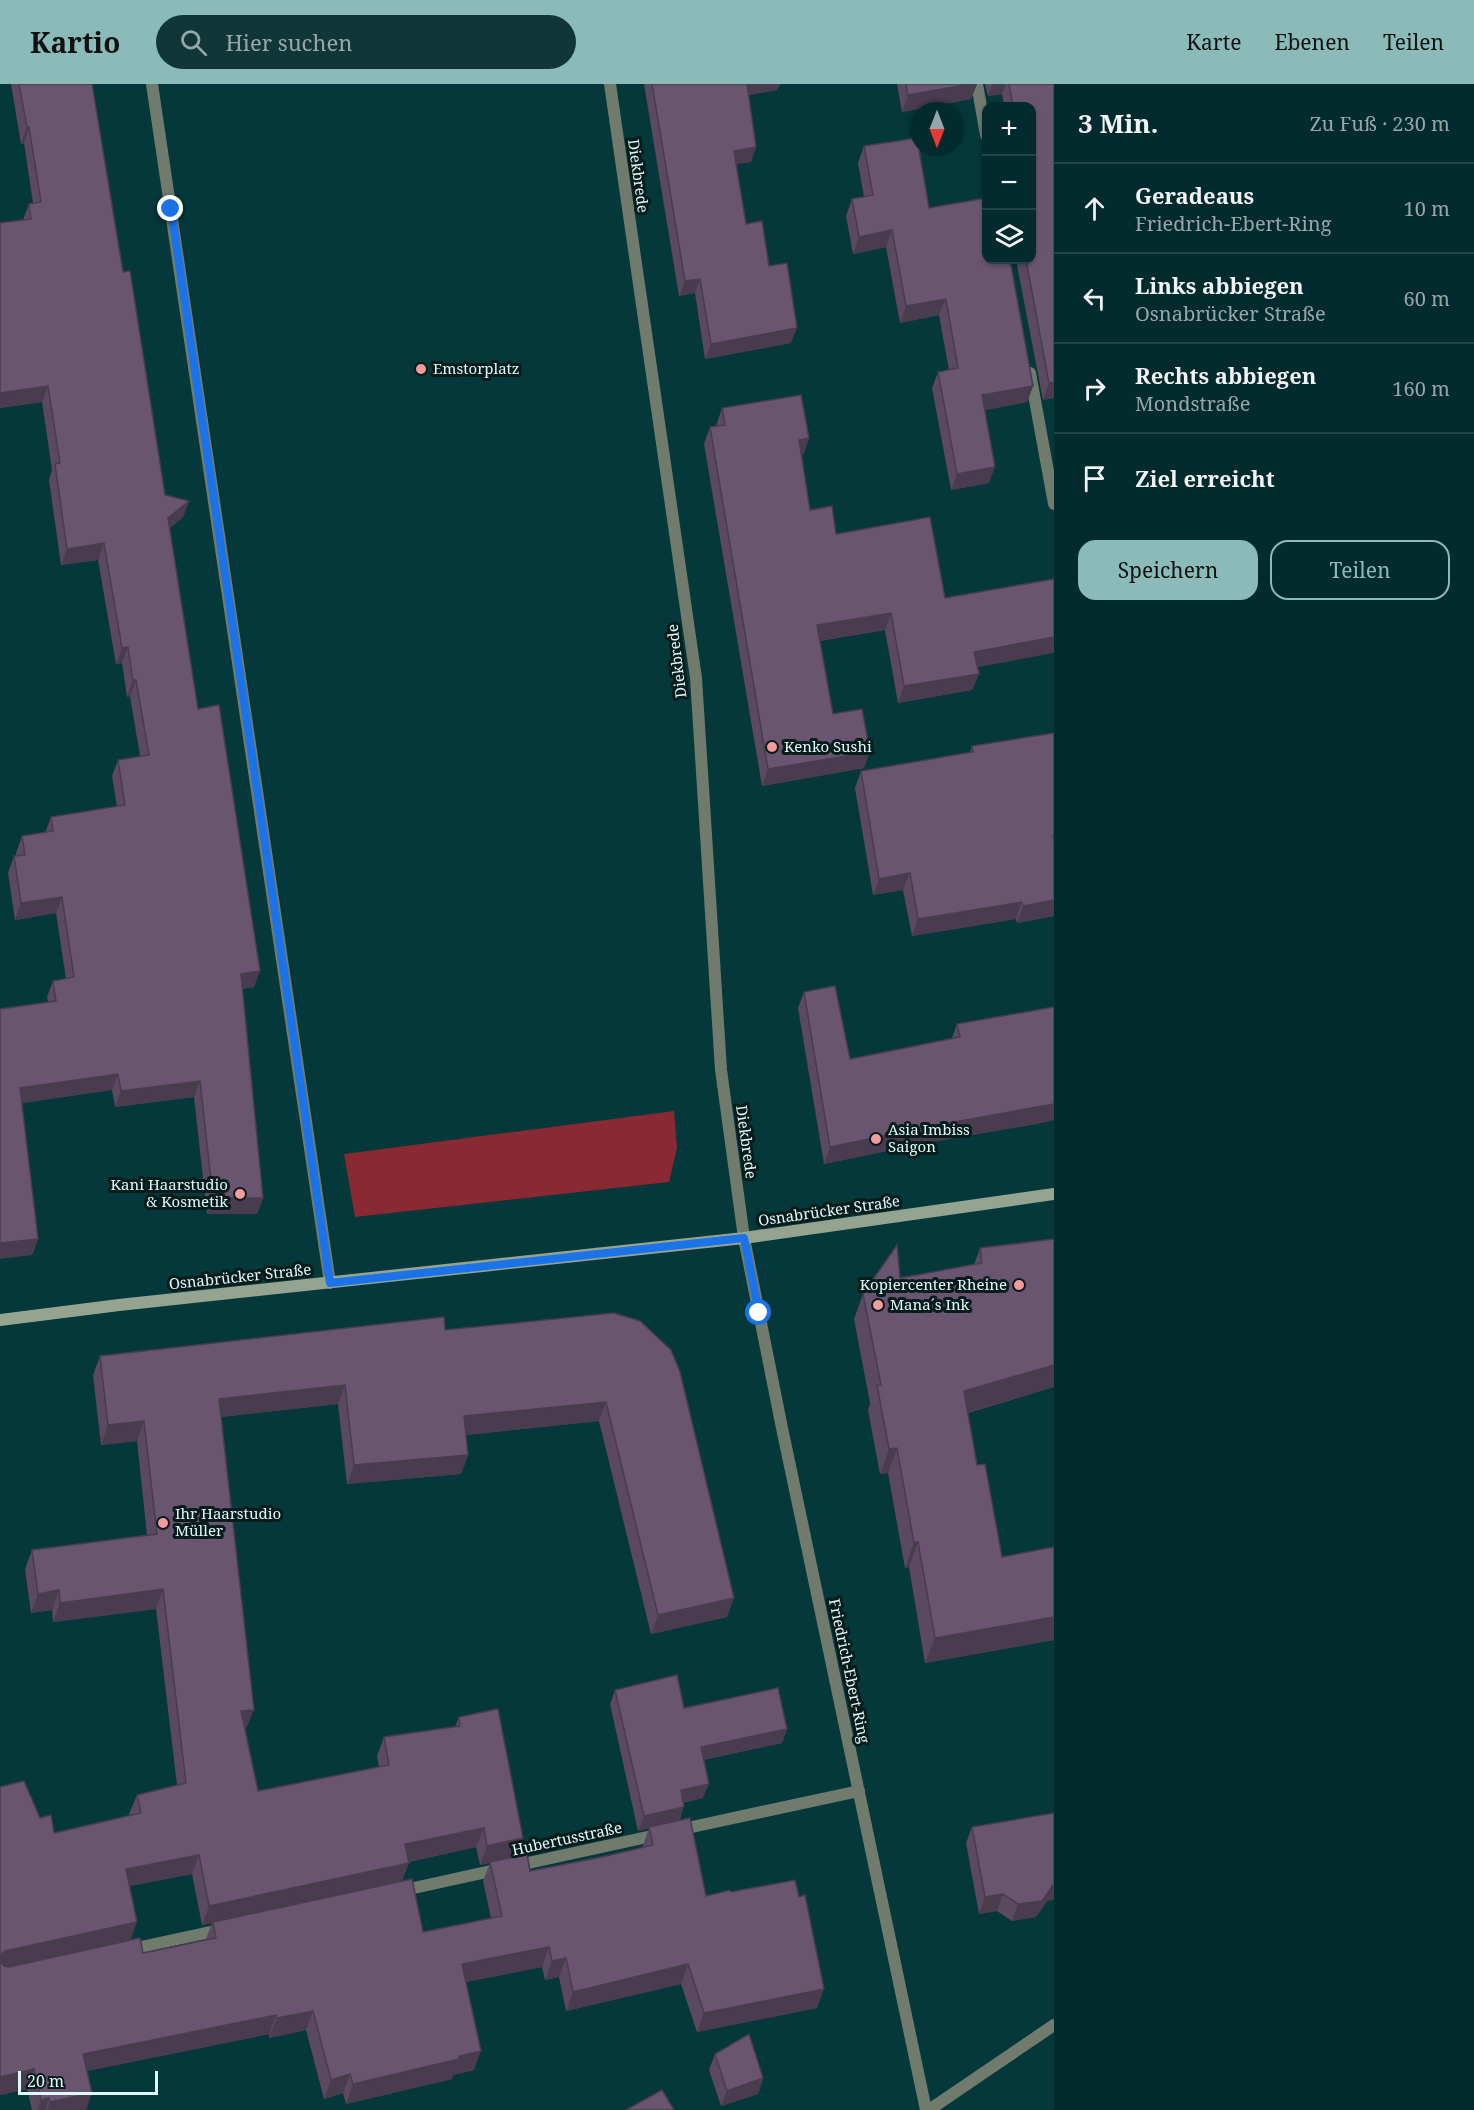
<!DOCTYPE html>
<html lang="de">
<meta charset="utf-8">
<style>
:root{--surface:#032a2c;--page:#113638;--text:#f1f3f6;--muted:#97a7a9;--line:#244648;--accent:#8bbbb9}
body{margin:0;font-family:"Noto Serif",serif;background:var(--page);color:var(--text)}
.controls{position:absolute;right:18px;top:18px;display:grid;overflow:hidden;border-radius:12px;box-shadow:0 2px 4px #0004}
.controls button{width:54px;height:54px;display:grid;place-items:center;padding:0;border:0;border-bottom:2px solid var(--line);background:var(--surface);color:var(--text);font:30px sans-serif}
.compass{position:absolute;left:910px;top:18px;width:54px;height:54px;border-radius:50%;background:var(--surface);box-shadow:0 2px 4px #0004;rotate:180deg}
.scale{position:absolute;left:18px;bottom:15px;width:140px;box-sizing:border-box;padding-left:6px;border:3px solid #e0f9f9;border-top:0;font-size:16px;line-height:21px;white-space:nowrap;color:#e0f9f9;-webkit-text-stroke:4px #081c1c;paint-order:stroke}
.stop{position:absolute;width:18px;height:18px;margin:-14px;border:4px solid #1a73e8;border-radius:50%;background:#fff}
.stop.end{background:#1a73e8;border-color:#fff;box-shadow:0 2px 6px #0008}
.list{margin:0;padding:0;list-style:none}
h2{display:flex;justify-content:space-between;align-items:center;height:78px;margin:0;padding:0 24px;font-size:26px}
h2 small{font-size:20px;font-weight:400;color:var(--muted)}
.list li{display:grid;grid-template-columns:39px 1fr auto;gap:18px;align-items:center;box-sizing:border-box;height:90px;padding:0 24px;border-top:2px solid var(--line)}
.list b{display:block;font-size:22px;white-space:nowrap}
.list p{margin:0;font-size:20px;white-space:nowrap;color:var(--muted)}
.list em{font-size:20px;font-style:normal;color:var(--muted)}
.actions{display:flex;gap:12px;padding:18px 24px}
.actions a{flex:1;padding:14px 0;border:2px solid var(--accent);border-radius:18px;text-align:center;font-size:21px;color:var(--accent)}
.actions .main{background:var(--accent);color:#111}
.icon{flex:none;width:33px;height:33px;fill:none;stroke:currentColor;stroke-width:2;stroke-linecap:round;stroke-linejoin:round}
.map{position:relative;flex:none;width:1054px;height:2026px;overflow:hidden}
header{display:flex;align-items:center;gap:36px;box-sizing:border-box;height:84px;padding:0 30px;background:var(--accent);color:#111}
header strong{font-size:28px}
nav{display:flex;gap:33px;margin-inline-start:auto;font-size:21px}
.search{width:420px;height:54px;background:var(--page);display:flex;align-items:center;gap:15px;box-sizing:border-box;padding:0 21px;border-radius:33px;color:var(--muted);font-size:22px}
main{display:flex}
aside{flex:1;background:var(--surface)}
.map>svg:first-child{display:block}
.green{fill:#882933}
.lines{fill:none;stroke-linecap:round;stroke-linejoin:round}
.minor{stroke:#707a6d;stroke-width:12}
.secondary{stroke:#94a490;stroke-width:12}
.wall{fill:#5b4961;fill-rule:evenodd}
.shaded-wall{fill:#4a3c4f}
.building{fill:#6a5571;stroke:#4a3c4f;stroke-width:1.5}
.route{stroke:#1a73e8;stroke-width:8}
.poi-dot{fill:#f59b9d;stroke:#081c1c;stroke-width:2}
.labels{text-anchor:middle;stroke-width:6;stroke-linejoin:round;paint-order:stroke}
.street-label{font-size:15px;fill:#e0f9f9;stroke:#081c1c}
.poi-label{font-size:15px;fill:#e0f9f9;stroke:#081c1c;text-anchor:start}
</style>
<header>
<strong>Kartio</strong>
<div class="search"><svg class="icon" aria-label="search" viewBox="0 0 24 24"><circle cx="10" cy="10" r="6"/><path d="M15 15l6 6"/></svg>Hier suchen</div>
<nav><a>Karte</a><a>Ebenen</a><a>Teilen</a></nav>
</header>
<main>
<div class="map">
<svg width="1054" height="2026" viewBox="0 0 1054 2026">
<rect width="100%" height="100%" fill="#04383a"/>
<path class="green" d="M 674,1027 L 677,1064 L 669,1098 L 355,1133 L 344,1070 Z"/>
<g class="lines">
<g class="minor">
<path d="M 152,0 L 330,1199"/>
<path d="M 610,0 L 696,594 L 721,986 L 744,1154 L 782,1344 L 926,2026"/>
<path d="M 977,0 L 986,51"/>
<path d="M 1030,289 L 1054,420"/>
<path d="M 678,1746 L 859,1707"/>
<path d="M 400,1807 L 661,1750"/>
<path d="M 127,1866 L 224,1845"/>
<path d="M 929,2026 L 1054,1941"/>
</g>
<path class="secondary" d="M 0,1236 L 119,1221 L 744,1154 L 1054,1110"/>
</g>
<g class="wall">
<path d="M 11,0 L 92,0 L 123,188 L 165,411 L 189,417 L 183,433 L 170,444 L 198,625 L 254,903 L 242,905 L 263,1114 L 257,1130 L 207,1130 L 194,1013 L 115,1023 L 112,1006 L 22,1019 L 38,1155 L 32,1171 L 0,925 L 48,918 L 47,913 L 53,897 L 66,895 L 56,829 L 15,836 L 8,789 L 14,772 L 16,772 L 16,769 L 22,752 L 45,749 L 51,733 L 117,723 L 112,692 L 118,676 L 140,672 L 130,612 L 127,613 L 122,579 L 116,580 L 98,476 L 61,481 L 49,396 L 52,386 L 42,318 L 0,324 L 0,139 L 23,136 L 29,120 L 33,119 L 24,59 L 21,60 Z"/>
<path d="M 644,0 L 780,0 L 777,6 L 749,11 L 756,63 L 751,78 L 736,80 L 746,140 L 769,182 L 791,259 L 705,275 L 695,209 L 679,212 Z"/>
<path d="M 897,0 L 977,0 L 971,15 L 902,28 Z"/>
<path d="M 985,0 L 1054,0 L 1054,314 L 1043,316 L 1016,176 L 1032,176 L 1032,22 L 1004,22 L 1002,10 L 988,12 Z"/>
<path d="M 864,62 L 929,124 L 1033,302 L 1027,318 L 985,326 L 989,399 L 951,406 L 932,304 L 938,288 L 949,286 L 939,231 L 900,239 L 886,163 L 853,170 L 846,132 L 852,115 L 864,113 L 858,79 Z"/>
<path d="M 722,324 L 809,354 L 803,371 L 802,371 L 810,426 L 836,450 L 945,514 L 977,583 L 979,590 L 972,606 L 898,619 L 885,546 L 820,557 L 833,630 L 864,684 L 762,702 L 704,360 L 710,343 L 716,342 Z"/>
<path d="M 1054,649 L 1054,832 L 1017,839 L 1016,835 L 912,852 L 903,806 L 873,811 L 855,704 L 861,687 L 970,668 L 972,662 Z"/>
<path d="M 804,908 L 850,975 L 952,954 L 957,940 L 1054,923 L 1054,1036 L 1036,1040 L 925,1059 L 824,1080 L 798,924 Z"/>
<path d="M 1054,1155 L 1054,1303 L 968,1329 L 977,1381 L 1002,1473 L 1054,1463 L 1054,1556 L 925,1579 L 909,1483 L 905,1484 L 888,1389 L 880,1390 L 868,1326 L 870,1319 L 854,1235 L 863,1210 L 900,1194 L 974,1181 L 980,1164 Z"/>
<path d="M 614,1229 L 727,1533 L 651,1550 L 599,1337 L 466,1351 L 468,1371 L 461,1390 L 347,1400 L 338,1320 L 221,1333 L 246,1645 L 245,1645 L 258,1707 L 379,1683 L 377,1672 L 384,1653 L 455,1643 L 459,1633 L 517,1772 L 530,1787 L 642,1764 L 649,1744 L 638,1747 L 610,1620 L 615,1606 L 684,1624 L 787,1645 L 782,1659 L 703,1676 L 703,1714 L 683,1719 L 680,1737 L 706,1812 L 731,1808 L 817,1924 L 697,1948 L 681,1900 L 566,1927 L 559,1893 L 545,1896 L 542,1883 L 466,1898 L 474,1986 L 453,1991 L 452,1995 L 346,2020 L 343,2009 L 324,2015 L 306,1946 L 269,1954 L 269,1950 L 87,1987 L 86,2026 L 32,2026 L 27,2005 L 0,2011 L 0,1703 L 40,1734 L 54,1749 L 130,1732 L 129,1730 L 137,1711 L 177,1701 L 156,1525 L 53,1538 L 52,1526 L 31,1529 L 25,1485 L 32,1466 L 147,1451 L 137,1357 L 101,1361 L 93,1291 L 100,1272 L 445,1246 ZM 476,1763 L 480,1781 L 490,1779 L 483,1797 L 491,1834 L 423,1848 L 402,1797 L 409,1778 ZM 192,1790 L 202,1841 L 212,1839 L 206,1855 L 143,1869 L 130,1856 L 130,1802 Z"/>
<path d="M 972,1743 L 1047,1817 L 1036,1833 L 1012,1837 L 997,1827 L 979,1830 L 966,1759 Z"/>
<path d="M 715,1970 L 763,1994 L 758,2010 L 721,2022 L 709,1986 Z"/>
</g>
<g class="shaded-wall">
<path d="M 745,0 L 780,0 L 777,6 L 741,12 Z"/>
<path d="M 970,0 L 977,0 L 971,15 L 902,28 L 908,11 Z"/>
<path d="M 992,0 L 1006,0 L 1002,10 L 988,12 Z"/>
<path d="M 27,43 L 29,43 L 24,59 L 21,60 Z"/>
<path d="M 756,63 L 751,78 L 728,81 L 734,67 Z"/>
<path d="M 892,146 L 886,163 L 853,170 L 859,153 Z"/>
<path d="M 700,195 L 695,209 L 679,212 L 685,197 Z"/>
<path d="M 946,215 L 939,231 L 900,239 L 906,222 Z"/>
<path d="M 797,244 L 791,259 L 705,275 L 711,260 Z"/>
<path d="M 1054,298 L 1054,314 L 1043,316 L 1049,299 Z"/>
<path d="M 48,302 L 42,318 L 0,324 L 0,309 Z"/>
<path d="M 1033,302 L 1027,318 L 976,328 L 982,311 Z"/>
<path d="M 809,354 L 803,371 L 793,373 L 799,356 Z"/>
<path d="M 995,383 L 989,399 L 951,406 L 957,390 Z"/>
<path d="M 189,417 L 183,433 L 162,450 L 168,434 Z"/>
<path d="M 104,459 L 98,476 L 61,481 L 67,465 Z"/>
<path d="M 891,529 L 885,546 L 811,558 L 817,541 Z"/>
<path d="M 1054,553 L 1054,569 L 968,585 L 974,568 Z"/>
<path d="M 128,563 L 122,579 L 116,580 L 122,564 Z"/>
<path d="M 979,590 L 972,606 L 898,619 L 904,602 Z"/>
<path d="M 133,596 L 136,596 L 130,612 L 127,613 Z"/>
<path d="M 870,668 L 864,684 L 762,702 L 768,685 Z"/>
<path d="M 910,789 L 903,806 L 873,811 L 879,795 Z"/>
<path d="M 62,813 L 56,829 L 15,836 L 21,819 Z"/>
<path d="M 1054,816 L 1054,832 L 1017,839 L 1023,822 Z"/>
<path d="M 1022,818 L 1016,835 L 912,852 L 918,835 Z"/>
<path d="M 260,887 L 254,903 L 235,906 L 241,890 Z"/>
<path d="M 118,990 L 112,1006 L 14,1020 L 20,1004 Z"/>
<path d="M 200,997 L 194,1013 L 115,1023 L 121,1007 Z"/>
<path d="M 1054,1020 L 1054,1036 L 1036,1040 L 925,1059 L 824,1080 L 830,1063 L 932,1042 Z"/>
<path d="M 213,1114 L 263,1114 L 257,1130 L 207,1130 Z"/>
<path d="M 38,1155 L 32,1171 L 0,1175 L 0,1159 Z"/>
<path d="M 1054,1281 L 1054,1303 L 955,1332 L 964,1307 Z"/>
<path d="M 345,1301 L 338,1320 L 212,1334 L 219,1315 Z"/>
<path d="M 606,1318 L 599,1337 L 457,1352 L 464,1332 Z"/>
<path d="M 144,1337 L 137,1357 L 101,1361 L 108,1341 Z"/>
<path d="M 897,1364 L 888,1389 L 880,1390 L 889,1365 Z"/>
<path d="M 468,1371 L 461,1390 L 347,1400 L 354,1381 Z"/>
<path d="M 918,1458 L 909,1483 L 905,1484 L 914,1459 Z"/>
<path d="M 163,1505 L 156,1525 L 53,1538 L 60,1519 Z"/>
<path d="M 59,1506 L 52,1526 L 31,1529 L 38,1510 Z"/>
<path d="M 734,1514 L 727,1533 L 651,1550 L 658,1531 Z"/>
<path d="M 1054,1533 L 1054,1556 L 925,1579 L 935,1554 Z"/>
<path d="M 254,1626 L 246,1645 L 234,1647 L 241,1627 Z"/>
<path d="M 787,1645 L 782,1659 L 695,1677 L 701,1663 Z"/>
<path d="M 709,1700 L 703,1714 L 675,1720 L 681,1706 Z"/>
<path d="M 684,1723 L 679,1738 L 638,1747 L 644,1732 Z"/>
<path d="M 484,1744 L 476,1763 L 398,1780 L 405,1760 Z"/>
<path d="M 523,1754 L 516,1773 L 480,1781 L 487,1762 Z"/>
<path d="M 199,1771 L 192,1790 L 119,1804 L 126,1785 Z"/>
<path d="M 409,1779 L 402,1798 L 202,1841 L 209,1822 Z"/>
<path d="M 1053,1801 L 1054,1801 L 1054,1816 L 1047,1817 L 1036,1833 L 1012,1837 L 1018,1820 Z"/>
<path d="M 1003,1810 L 997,1827 L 979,1830 L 985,1813 Z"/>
<path d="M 137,1838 L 130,1857 L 0,1886 L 0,1871 L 5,1867 Z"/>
<path d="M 549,1863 L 542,1883 L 455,1900 L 462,1880 Z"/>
<path d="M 566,1874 L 559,1893 L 545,1896 L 552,1877 Z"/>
<path d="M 688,1880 L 681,1900 L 566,1927 L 573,1908 Z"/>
<path d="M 824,1905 L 817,1924 L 697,1948 L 704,1929 Z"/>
<path d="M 313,1927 L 306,1946 L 269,1954 L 277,1934 Z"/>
<path d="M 276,1931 L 269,1950 L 76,1989 L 83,1970 Z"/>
<path d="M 481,1967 L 474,1986 L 453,1991 L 452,1995 L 346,2020 L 353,2000 Z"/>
<path d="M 34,1985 L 27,2005 L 0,2011 L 0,1993 Z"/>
<path d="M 350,1990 L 343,2009 L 324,2015 L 331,1996 Z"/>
<path d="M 763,1994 L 758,2010 L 721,2022 L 727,2007 Z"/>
<path d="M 92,2009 L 86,2026 L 47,2026 L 50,2018 Z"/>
<path d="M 49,2014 L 45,2026 L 37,2026 L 41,2016 Z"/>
</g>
<g class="building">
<path d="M 19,0 L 92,0 L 123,188 L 130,187 L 165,411 L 189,417 L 168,434 L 198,625 L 219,621 L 260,887 L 241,890 L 263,1114 L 213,1114 L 200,997 L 121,1007 L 118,990 L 20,1004 L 38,1155 L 0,1159 L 0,925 L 56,917 L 53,897 L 74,893 L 62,813 L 21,819 L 14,772 L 25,771 L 22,752 L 53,747 L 51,733 L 125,721 L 118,676 L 149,671 L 136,596 L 133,596 L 128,563 L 122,564 L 104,459 L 67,465 L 55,380 L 60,379 L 48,302 L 0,309 L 0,139 L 31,135 L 29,120 L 41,118 L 29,43 L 27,43 Z"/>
<path d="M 652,0 L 747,0 L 756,63 L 734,67 L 746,140 L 762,137 L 769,182 L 787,179 L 797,244 L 711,260 L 700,195 L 685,197 Z"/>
<path d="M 906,0 L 970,0 L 908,11 Z"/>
<path d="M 1009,0 L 1054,0 L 1054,298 L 1049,299 L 1026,176 L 1032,176 L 1032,22 L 1013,22 Z"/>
<path d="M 917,54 L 929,124 L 987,114 L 987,176 L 1010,176 L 1033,302 L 982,311 L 995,383 L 957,390 L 938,288 L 958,284 L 946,215 L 906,222 L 892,146 L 859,153 L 852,115 L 873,111 L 864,62 Z"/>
<path d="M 801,311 L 809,354 L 799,356 L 810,426 L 832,422 L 836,450 L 930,433 L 945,514 L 1054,495 L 1054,553 L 974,568 L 979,590 L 904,602 L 891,529 L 817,541 L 833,630 L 862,625 L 870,668 L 768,685 L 710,343 L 725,341 L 722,324 Z"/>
<path d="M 1054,649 L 1054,752 L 1053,752 L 1054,759 L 1054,816 L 1023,822 L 1022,818 L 918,835 L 910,789 L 879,795 L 861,687 L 973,668 L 972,662 Z"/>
<path d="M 835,902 L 850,975 L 960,953 L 957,940 L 1054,923 L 1054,1020 L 932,1042 L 830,1063 L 804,908 Z"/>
<path d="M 1054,1155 L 1054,1281 L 964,1307 L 977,1381 L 985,1380 L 1002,1473 L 1054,1463 L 1054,1533 L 935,1554 L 918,1458 L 914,1459 L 897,1364 L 889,1365 L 877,1301 L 881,1301 L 863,1210 L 897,1161 L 900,1194 L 982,1179 L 980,1164 Z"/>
<path d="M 614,1229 L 640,1237 L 671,1266 L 680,1288 L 734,1514 L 658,1531 L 606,1318 L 464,1332 L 468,1371 L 354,1381 L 345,1301 L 219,1315 L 254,1626 L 241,1627 L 258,1707 L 389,1681 L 384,1653 L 460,1642 L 459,1633 L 498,1625 L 523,1754 L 487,1762 L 484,1744 L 405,1760 L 409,1779 L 209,1822 L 199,1771 L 126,1785 L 137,1838 L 5,1867 L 0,1871 L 0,1703 L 24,1697 L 40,1734 L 51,1731 L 54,1749 L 141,1729 L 137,1711 L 186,1699 L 163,1505 L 60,1519 L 59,1506 L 38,1510 L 32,1466 L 157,1450 L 144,1337 L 108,1341 L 100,1272 L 444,1233 L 445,1246 Z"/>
<path d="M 677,1591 L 684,1624 L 778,1604 L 787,1645 L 701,1663 L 709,1700 L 681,1706 L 684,1723 L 644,1732 L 615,1606 Z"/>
<path d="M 1054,1729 L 1054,1801 L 1053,1801 L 1042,1817 L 1018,1820 L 1003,1810 L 985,1813 L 972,1743 Z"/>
<path d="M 690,1734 L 706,1812 L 730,1806 L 731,1808 L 795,1796 L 799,1813 L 805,1811 L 824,1905 L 704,1929 L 688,1880 L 573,1908 L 566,1874 L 552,1877 L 549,1863 L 462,1880 L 481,1967 L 459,1972 L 459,1975 L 353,2000 L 350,1990 L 331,1996 L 313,1927 L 277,1934 L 276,1931 L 83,1970 L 92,2009 L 50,2018 L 49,2014 L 41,2016 L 34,1985 L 0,1993 L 0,1878 L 4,1882 L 9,1883 L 140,1854 L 143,1869 L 216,1854 L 213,1838 L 412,1795 L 423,1848 L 502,1832 L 490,1778 L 527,1770 L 530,1787 L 602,1773 L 653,1761 L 649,1743 Z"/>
<path d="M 749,1950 L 763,1994 L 727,2007 L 715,1970 Z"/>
<path d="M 662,2006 L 674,2026 L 626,2026 Z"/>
</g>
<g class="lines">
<path class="route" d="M 171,125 L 330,1199 L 744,1154 L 759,1229"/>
</g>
<g class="poi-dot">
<circle cx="421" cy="285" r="6"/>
<circle cx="772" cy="663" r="6"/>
<circle cx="876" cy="1055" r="6"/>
<circle cx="240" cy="1110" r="6"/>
<circle cx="1019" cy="1201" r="6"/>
<circle cx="878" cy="1221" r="6"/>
<circle cx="163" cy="1439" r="6"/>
</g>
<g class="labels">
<g class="street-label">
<text transform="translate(638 92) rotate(82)" y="5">Diekbrede</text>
<text transform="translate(677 577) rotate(-97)" y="5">Diekbrede</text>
<text transform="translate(746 1058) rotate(82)" y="5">Diekbrede</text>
<text transform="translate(829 1127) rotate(-8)" y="5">Osnabrücker Straße</text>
<text transform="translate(240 1193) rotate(-6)" y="5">Osnabrücker Straße</text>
<text transform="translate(849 1587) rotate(78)" y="5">Friedrich-Ebert-Ring</text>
<text transform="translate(567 1755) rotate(-12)" y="5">Hubertusstraße</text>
</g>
<g class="poi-label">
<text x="433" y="290">Emstorplatz</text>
<text x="784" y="668">Kenko Sushi</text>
<text x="888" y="1051">Asia Imbiss<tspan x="888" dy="17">Saigon</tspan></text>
<text x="228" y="1106" text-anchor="end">Kani Haarstudio<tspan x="228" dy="17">&amp; Kosmetik</tspan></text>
<text x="1007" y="1206" text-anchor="end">Kopiercenter Rheine</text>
<text x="890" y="1226">Mana´s Ink</text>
<text x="175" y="1435">Ihr Haarstudio<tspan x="175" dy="17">Müller</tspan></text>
</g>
</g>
</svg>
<div class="controls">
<button>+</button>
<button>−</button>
<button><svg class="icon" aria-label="layers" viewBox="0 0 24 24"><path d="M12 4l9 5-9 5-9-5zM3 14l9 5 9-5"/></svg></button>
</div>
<svg class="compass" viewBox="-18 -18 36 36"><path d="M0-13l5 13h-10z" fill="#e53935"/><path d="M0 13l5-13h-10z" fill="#97a7a9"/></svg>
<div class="scale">20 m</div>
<div class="stop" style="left:759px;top:1229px"></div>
<div class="stop end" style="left:171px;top:125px"></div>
</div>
<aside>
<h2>3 Min.<small>Zu Fuß · 230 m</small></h2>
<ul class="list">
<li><svg class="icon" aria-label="ahead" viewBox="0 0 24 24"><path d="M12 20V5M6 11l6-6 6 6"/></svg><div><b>Geradeaus</b><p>Friedrich-Ebert-Ring</p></div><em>10 m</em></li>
<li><svg class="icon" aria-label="left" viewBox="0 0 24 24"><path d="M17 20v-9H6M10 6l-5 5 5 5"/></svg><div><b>Links abbiegen</b><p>Osnabrücker Straße</p></div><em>60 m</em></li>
<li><svg class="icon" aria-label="right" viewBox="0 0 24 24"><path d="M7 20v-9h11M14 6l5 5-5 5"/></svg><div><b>Rechts abbiegen</b><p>Mondstraße</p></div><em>160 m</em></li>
<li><svg class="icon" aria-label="arrive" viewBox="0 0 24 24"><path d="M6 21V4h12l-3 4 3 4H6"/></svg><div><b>Ziel erreicht</b></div></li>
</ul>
<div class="actions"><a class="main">Speichern</a><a>Teilen</a></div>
</aside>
</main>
